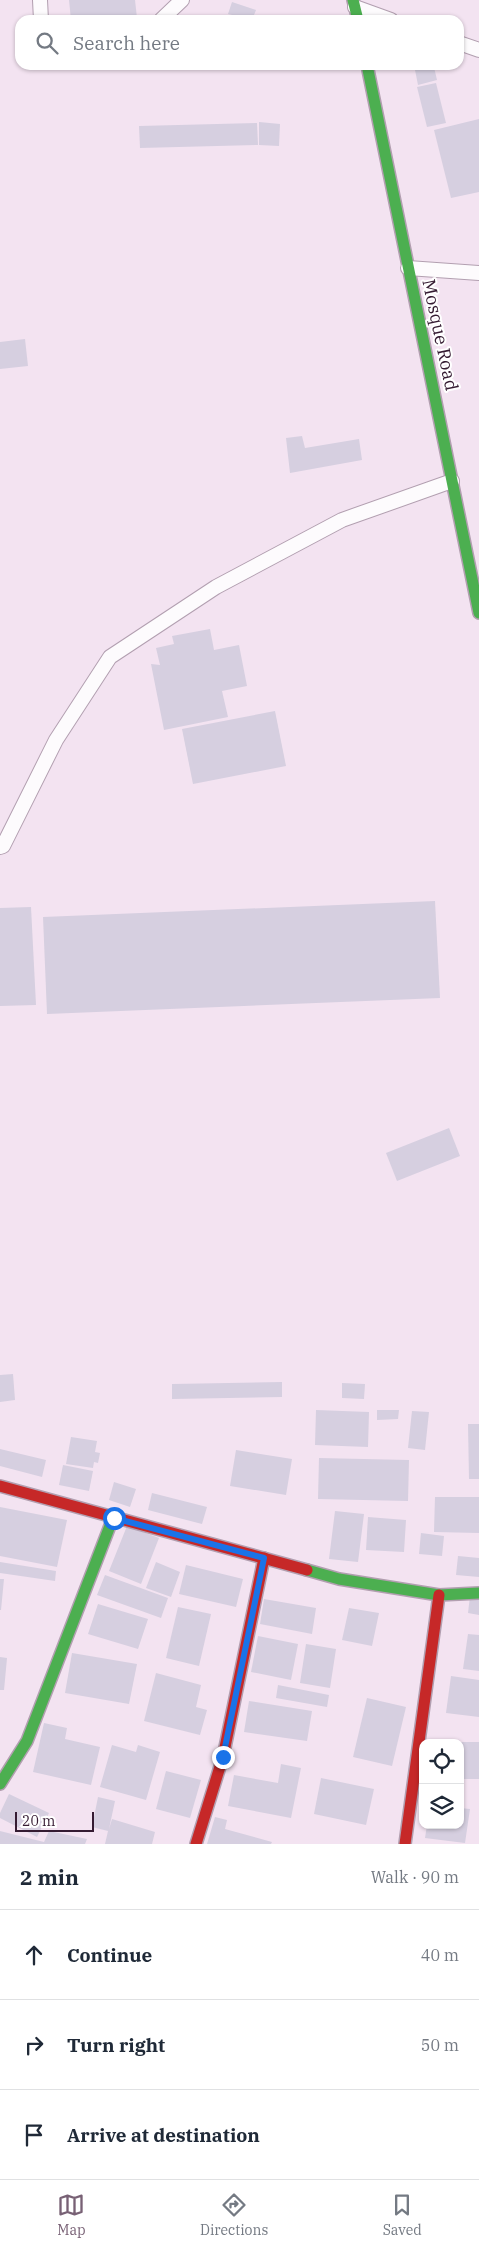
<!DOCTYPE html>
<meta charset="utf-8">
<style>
:root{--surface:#fff;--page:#f6f6f7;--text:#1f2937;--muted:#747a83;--line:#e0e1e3;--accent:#786175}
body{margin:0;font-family:"IBM Plex Serif",serif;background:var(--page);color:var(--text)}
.controls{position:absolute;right:15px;bottom:15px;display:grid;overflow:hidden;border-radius:10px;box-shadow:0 1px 4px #0004}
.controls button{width:45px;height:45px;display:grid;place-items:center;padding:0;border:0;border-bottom:1px solid var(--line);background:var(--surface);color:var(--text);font:25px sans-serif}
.scale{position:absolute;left:15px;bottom:12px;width:79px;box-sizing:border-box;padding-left:5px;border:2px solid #351b32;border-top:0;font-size:14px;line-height:18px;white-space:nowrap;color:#351b32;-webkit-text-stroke:4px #fff;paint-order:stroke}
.stop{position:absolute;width:15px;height:15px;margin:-11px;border:4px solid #1a73e8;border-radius:50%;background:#fff}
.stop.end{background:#1a73e8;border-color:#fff;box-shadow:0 1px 5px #0008}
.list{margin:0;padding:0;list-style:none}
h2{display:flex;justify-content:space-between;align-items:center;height:65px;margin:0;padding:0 20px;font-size:21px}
h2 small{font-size:16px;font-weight:400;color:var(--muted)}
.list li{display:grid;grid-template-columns:32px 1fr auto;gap:15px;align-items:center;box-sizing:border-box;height:90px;padding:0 20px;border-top:1px solid var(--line)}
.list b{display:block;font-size:19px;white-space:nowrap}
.list em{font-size:16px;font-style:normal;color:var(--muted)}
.icon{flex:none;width:28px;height:28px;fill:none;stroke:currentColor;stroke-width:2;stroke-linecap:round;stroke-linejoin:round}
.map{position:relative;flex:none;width:479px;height:1844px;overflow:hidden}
.search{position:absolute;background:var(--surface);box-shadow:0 1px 4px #0004;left:15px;right:15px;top:15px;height:55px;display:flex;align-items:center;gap:12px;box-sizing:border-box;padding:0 18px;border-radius:15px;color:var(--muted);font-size:19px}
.sheet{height:335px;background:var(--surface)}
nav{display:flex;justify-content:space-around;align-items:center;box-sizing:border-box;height:70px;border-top:1px solid var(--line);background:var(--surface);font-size:14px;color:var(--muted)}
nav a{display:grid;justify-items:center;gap:2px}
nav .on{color:var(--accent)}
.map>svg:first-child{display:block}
.building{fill:#d6cfe0}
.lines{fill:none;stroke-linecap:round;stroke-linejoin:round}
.lane-casing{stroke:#b29fb0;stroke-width:16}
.fast-casing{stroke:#b29fb0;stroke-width:14}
.jam-casing{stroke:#b29fb0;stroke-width:14}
.lane{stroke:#fdfbfd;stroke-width:14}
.fast{stroke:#4caf50;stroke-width:11}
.jam{stroke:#c62828;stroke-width:11}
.route{stroke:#1a73e8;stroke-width:6}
.labels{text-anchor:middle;stroke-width:4;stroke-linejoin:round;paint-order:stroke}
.street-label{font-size:18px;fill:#351b32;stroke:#fff}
</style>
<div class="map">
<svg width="479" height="1844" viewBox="0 0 479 1844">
<rect width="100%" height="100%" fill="#f3e3f1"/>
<g class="building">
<path d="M 69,0 L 135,0 L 137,18 L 71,20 Z"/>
<path d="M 232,2 L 256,10 L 252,20 L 228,14 Z"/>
<path d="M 414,65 L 424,65 L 424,69 L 434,67 L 437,80 L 418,85 Z"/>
<path d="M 436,83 L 446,123 L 427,127 L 417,87 Z"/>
<path d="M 479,119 L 479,192 L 451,198 L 434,130 Z"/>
<path d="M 259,122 L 280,124 L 279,146 L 259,145 Z"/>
<path d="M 257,123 L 258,145 L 140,148 L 139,126 Z"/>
<path d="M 25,339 L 28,366 L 0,369 L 0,342 Z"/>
<path d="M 302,436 L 305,448 L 359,439 L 362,460 L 290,473 L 286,438 Z"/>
<path d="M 210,629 L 214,650 L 239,645 L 247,686 L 222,691 L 228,717 L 164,730 L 151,664 L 160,665 L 156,648 L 174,644 L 172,636 Z"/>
<path d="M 275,711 L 286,766 L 193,784 L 182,729 Z"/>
<path d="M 435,901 L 440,998 L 47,1014 L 43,917 Z"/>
<path d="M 31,907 L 36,1005 L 0,1006 L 0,908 Z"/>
<path d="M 449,1128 L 460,1156 L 397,1181 L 386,1153 Z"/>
<path d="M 13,1374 L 15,1400 L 0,1402 L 0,1375 Z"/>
<path d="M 282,1382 L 282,1397 L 172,1399 L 172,1384 Z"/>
<path d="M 342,1383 L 365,1384 L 364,1399 L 342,1398 Z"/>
<path d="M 316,1410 L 369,1412 L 368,1447 L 315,1445 Z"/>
<path d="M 377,1410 L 399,1410 L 398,1419 L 377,1420 Z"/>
<path d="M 412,1411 L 429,1412 L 425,1450 L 408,1448 Z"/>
<path d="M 468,1424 L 479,1424 L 479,1479 L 469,1479 Z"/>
<path d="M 71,1437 L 97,1441 L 95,1452 L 100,1453 L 98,1463 L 94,1462 L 93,1468 L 66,1464 Z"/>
<path d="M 0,1449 L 46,1460 L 42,1477 L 0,1466 Z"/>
<path d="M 236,1450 L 292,1459 L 286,1495 L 230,1486 Z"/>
<path d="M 319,1458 L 409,1460 L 408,1501 L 318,1499 Z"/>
<path d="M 63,1465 L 93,1471 L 89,1491 L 59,1485 Z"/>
<path d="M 114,1482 L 136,1489 L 130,1507 L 109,1500 Z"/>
<path d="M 152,1493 L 207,1507 L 202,1524 L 148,1510 Z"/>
<path d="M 435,1497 L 479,1497 L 479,1533 L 434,1532 Z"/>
<path d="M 0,1507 L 67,1520 L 57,1567 L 0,1556 Z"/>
<path d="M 335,1511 L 364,1514 L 358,1562 L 329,1559 Z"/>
<path d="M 368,1517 L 406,1520 L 404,1552 L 366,1550 Z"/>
<path d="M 127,1526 L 159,1538 L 141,1584 L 109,1571 Z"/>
<path d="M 421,1533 L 444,1536 L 442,1556 L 419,1554 Z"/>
<path d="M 458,1556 L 479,1558 L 479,1577 L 456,1575 Z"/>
<path d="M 0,1562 L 56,1571 L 55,1581 L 0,1573 Z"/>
<path d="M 156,1562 L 180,1572 L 171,1597 L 146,1588 Z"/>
<path d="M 186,1565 L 243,1579 L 236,1607 L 179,1594 Z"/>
<path d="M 105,1575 L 168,1598 L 161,1618 L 97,1595 Z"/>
<path d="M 0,1579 L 4,1579 L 1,1610 L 0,1610 Z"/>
<path d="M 470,1596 L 479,1597 L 479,1615 L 468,1613 Z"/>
<path d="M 264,1599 L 316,1608 L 312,1634 L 260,1624 Z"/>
<path d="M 98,1604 L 148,1619 L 138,1649 L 88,1634 Z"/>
<path d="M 178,1607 L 211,1614 L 199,1666 L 166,1658 Z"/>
<path d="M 349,1608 L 379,1613 L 372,1646 L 342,1640 Z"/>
<path d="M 468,1634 L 479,1635 L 479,1671 L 463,1669 Z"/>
<path d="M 258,1636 L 298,1644 L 291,1680 L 251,1672 Z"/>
<path d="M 306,1644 L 336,1649 L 330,1688 L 300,1683 Z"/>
<path d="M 72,1653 L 137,1664 L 129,1704 L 65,1693 Z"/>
<path d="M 0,1657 L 7,1658 L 4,1690 L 0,1690 Z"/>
<path d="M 156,1673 L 201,1685 L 196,1707 L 207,1710 L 200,1735 L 144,1721 Z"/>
<path d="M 451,1676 L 479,1680 L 479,1717 L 446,1713 Z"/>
<path d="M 278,1685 L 329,1695 L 327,1707 L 276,1698 Z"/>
<path d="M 367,1698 L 406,1707 L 392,1766 L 353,1757 Z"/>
<path d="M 249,1701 L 312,1711 L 307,1741 L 244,1732 Z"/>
<path d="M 44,1723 L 67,1728 L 65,1739 L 100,1747 L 91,1785 L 33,1772 Z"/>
<rect x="460" y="1742" width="19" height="37"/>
<path d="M 112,1745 L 136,1752 L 138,1745 L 160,1752 L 146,1800 L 100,1787 Z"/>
<path d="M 281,1764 L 301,1768 L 291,1818 L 228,1806 L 234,1775 L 278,1783 Z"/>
<path d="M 166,1771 L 201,1780 L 190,1818 L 156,1809 Z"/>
<path d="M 321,1778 L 374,1789 L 366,1825 L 314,1814 Z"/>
<path d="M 9,1794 L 49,1813 L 37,1837 L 0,1818 L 0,1813 Z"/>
<path d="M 98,1797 L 115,1801 L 109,1829 L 112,1819 L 155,1832 L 152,1844 L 105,1844 L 108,1831 L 92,1827 Z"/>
<path d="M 460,1808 L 470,1809 L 465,1843 L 425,1838 L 427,1825 L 460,1825 Z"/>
<path d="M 215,1817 L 227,1820 L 225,1829 L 272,1842 L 271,1844 L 207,1844 Z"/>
<path d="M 0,1831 L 44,1842 L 49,1831 L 87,1839 L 85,1844 L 0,1844 Z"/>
</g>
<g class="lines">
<defs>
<g id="lane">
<path d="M 40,0 L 41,20"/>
<path d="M 355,7 L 391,20"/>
<path d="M 161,20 L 182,0"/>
<path d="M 459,43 L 479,50"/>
<path d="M 408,268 L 479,273"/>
<path d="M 0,847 L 3,846 L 56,740 L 110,657 L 216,587 L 342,520 L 452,481"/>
</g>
<g id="fast">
<path d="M 353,0 L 358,20"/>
<path d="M 367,65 L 479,613"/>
<path d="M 307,1570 L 339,1579 L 439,1595 L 479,1593"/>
<path d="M 0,1784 L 27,1741 L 113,1518"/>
</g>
<g id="jam">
<path d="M 0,1486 L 307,1570"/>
<path d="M 196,1844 L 223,1757 L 264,1558"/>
<path d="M 405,1844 L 439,1595"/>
</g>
</defs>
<use href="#lane" class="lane-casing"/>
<use href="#fast" class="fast-casing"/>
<use href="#jam" class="jam-casing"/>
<use href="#lane" class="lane"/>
<use href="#fast" class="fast"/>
<use href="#jam" class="jam"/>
</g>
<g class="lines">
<path class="route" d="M 114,1518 L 264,1558 L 223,1757"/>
</g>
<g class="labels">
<g class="street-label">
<text transform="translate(440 335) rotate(78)" y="6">Mosque Road</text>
</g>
</g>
</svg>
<div class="controls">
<button><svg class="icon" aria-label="locate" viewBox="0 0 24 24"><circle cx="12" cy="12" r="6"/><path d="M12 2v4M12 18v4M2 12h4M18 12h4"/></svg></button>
<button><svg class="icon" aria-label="layers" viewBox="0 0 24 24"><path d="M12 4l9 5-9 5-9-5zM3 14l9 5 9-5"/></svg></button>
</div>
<div class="scale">20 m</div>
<div class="stop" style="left:114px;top:1518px"></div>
<div class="stop end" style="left:223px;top:1757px"></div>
<div class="search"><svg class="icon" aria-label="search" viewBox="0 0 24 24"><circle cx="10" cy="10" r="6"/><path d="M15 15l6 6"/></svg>Search here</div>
</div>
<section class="sheet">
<h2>2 min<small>Walk · 90 m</small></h2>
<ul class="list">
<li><svg class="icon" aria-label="ahead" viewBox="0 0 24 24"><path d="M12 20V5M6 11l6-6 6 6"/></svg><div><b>Continue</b></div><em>40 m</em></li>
<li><svg class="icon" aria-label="right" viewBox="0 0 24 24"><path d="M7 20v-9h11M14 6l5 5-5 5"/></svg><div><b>Turn right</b></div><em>50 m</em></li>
<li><svg class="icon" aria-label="arrive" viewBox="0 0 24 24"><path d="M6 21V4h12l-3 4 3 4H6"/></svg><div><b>Arrive at destination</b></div></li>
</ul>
</section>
<nav>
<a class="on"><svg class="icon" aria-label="map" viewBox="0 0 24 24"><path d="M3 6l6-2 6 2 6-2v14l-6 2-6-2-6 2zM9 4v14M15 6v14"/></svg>Map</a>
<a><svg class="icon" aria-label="directions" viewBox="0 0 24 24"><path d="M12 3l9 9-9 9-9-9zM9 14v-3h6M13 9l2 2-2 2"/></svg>Directions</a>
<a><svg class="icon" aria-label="saved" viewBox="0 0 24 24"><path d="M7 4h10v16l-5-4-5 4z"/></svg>Saved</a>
</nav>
